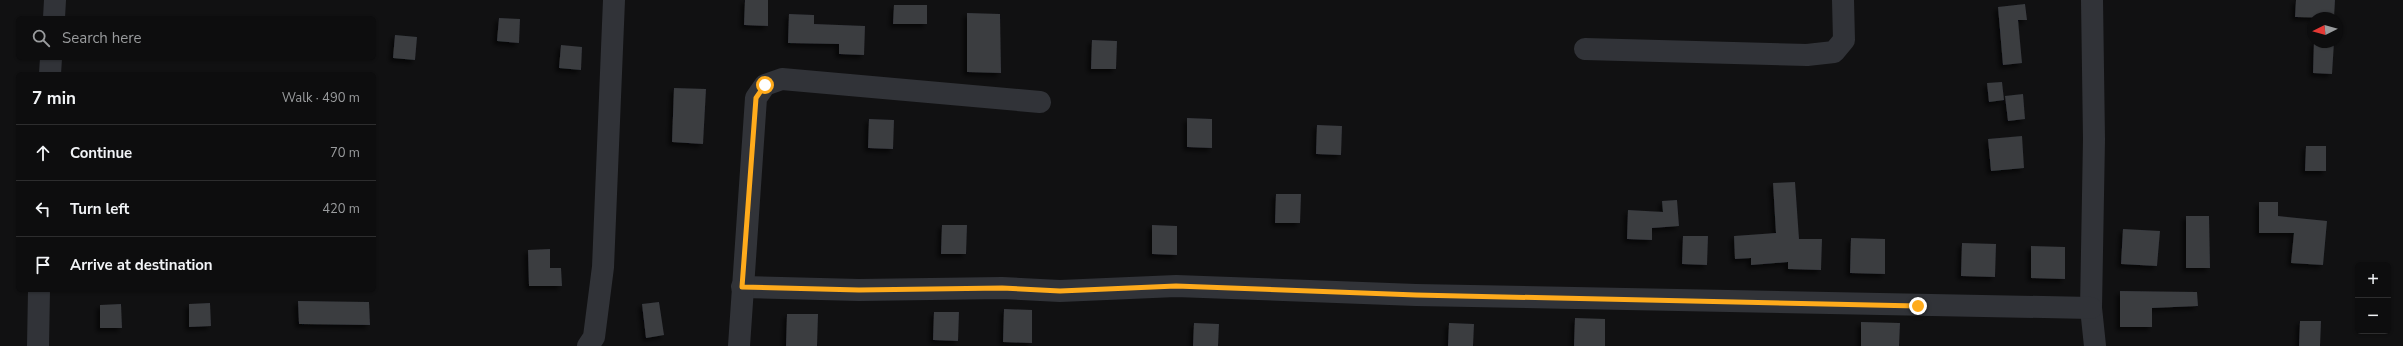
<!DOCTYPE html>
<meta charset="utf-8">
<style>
:root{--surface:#0d0d0e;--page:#161617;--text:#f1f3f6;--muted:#9a9c9e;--line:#2d2d2e}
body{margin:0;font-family:"Nunito Sans",sans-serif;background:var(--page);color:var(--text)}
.controls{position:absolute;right:12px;bottom:12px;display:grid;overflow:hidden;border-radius:6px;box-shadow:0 1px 3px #0004}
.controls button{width:36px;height:36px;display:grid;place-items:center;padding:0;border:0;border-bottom:1px solid var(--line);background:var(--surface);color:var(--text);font:20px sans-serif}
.compass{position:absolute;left:2307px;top:12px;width:36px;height:36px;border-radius:50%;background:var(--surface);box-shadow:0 1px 3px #0004;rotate:265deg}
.stop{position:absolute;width:12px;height:12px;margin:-9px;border:3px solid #ffab1c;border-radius:50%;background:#fff}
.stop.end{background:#ffab1c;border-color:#fff;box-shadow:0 1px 4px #0008}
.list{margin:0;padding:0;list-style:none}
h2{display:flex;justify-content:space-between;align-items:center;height:52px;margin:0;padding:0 16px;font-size:17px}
h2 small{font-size:13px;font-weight:400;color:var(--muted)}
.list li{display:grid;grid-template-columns:26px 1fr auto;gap:12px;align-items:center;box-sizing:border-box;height:56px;padding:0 16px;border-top:1px solid var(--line)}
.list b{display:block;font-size:15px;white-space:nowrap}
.list em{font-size:13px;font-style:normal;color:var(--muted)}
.icon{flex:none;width:22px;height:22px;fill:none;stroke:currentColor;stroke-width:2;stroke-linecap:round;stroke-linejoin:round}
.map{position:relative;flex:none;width:2403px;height:346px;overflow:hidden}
.search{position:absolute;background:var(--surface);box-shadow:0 1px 3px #0004;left:16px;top:16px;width:360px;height:44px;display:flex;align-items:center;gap:10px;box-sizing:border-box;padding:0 14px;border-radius:6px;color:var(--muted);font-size:15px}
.panel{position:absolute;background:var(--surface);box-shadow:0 1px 3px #0004;left:16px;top:72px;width:360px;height:220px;border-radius:6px}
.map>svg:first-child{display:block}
.building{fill:#3a3c41;filter:url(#shadow)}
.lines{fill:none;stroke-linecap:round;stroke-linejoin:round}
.minor{stroke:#313338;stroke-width:22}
.route{stroke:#ffab1c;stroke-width:5}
</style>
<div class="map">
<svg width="2403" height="346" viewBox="0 0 2403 346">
<defs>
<filter id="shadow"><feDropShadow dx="-3.5" dy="3.5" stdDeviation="2" flood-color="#0009"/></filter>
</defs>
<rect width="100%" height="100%" fill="#111112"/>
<g class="building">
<path d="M 745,0 L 768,0 L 768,26 L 744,25 Z"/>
<path d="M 2296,0 L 2335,0 L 2334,18 L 2295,17 Z"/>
<path d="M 2025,4 L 2027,20 L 2018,20 L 2022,63 L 2003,65 L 1998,7 Z"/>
<path d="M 894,5 L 927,5 L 927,24 L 893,24 Z"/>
<path d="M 967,13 L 1000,14 L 1001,73 L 967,72 Z"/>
<path d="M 789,14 L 814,15 L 814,24 L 865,26 L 864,55 L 839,54 L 839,44 L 788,43 Z"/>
<path d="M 499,18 L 520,19 L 519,43 L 497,41 Z"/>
<path d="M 395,35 L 417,37 L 415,60 L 393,58 Z"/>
<path d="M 1092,40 L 1117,41 L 1116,69 L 1091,69 Z"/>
<path d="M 2314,42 L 2334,42 L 2332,74 L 2313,73 Z"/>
<path d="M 561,45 L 582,47 L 581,70 L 559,68 Z"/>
<path d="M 2002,82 L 2004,100 L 1989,102 L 1987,83 Z"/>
<path d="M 674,88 L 706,89 L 703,144 L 672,142 Z"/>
<path d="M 2023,94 L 2025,119 L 2008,121 L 2005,96 Z"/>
<path d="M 1187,118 L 1212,119 L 1212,148 L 1187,147 Z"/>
<path d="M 869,119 L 894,120 L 893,149 L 868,148 Z"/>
<path d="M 1317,125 L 1342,126 L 1341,155 L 1316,154 Z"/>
<path d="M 2022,136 L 2024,168 L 1991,171 L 1988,139 Z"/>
<path d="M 2306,146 L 2326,146 L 2326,171 L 2305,171 Z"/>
<path d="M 1795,182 L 1799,239 L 1822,239 L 1821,270 L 1788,269 L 1788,262 L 1751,265 L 1751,258 L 1735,259 L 1734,236 L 1776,233 L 1773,183 Z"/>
<path d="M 1276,194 L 1301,194 L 1300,223 L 1275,223 Z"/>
<path d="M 1677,200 L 1679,226 L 1652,228 L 1652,240 L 1627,239 L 1628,210 L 1663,212 L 1662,201 Z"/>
<path d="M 2259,202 L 2278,202 L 2278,216 L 2327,221 L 2323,265 L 2291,263 L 2294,233 L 2259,233 Z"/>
<path d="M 2186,216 L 2209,216 L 2210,268 L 2186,268 Z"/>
<path d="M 942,225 L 967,225 L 966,254 L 941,254 Z"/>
<path d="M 1152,225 L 1177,226 L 1177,255 L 1152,254 Z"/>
<path d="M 2123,229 L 2160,231 L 2157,266 L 2121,264 Z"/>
<path d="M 1683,236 L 1708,236 L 1707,265 L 1682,264 Z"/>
<path d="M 1851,238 L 1885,239 L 1885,274 L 1850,273 Z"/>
<path d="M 1962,243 L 1996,244 L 1995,277 L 1961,276 Z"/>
<path d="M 2031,246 L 2065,247 L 2065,279 L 2031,278 Z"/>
<path d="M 550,249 L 550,268 L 561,268 L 562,286 L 529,286 L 528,250 Z"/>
<path d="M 2120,291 L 2197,292 L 2198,306 L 2152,308 L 2152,327 L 2120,327 Z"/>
<path d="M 298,301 L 369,302 L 370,325 L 299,324 Z"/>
<path d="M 659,302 L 664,335 L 646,338 L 642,304 Z"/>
<path d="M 210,303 L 211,326 L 189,327 L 189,304 Z"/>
<path d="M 121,304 L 122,328 L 100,328 L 100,305 Z"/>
<path d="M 1004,309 L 1032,310 L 1032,343 L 1003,342 Z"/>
<path d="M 934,312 L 959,312 L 958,341 L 933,340 Z"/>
<path d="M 787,314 L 818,314 L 817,346 L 786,346 Z"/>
<path d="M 1575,318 L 1605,319 L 1605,346 L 1574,346 Z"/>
<path d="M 2300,321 L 2321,321 L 2320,346 L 2299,346 Z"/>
<path d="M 1861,322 L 1900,323 L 1899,346 L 1861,346 Z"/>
<path d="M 1194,323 L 1219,324 L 1218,346 L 1193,346 Z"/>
<path d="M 1449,323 L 1474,324 L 1473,346 L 1448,346 Z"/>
</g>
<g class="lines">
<g class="minor">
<path d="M 2092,0 L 2094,139 L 2091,308 L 2095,346"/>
<path d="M 54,18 L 55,0"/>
<path d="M 1585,49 L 1807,55 L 1834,52 L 1844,40 L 1843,0"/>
<path d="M 50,74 L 51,58"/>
<path d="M 742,287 L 859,290 L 1002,288 L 1060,291 L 1176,286 L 1416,295 L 2091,308"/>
<path d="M 38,346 L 39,290"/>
<path d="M 588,346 L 594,337 L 603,267 L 614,0"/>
<path d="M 739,346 L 756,98 L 765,85 L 782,79 L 1040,102"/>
</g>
</g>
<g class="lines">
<path class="route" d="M 765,85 L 756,98 L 742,287 L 859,290 L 1002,288 L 1060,291 L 1176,286 L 1416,295 L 1918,306"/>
</g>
</svg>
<div class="controls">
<button>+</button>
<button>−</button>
</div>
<svg class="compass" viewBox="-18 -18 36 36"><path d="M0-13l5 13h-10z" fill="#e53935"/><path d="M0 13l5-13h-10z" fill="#9a9c9e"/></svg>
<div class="stop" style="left:765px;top:85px"></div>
<div class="stop end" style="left:1918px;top:306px"></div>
<div class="search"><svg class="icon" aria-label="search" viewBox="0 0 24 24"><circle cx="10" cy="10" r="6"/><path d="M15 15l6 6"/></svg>Search here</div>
<section class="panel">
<h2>7 min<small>Walk · 490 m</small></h2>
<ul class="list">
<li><svg class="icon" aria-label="ahead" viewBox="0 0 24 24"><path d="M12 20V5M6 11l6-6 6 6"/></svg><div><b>Continue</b></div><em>70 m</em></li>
<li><svg class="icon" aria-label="left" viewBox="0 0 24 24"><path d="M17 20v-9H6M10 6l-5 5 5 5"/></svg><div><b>Turn left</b></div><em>420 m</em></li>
<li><svg class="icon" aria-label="arrive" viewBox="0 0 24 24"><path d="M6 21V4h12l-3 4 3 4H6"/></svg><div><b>Arrive at destination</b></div></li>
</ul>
</section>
</div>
